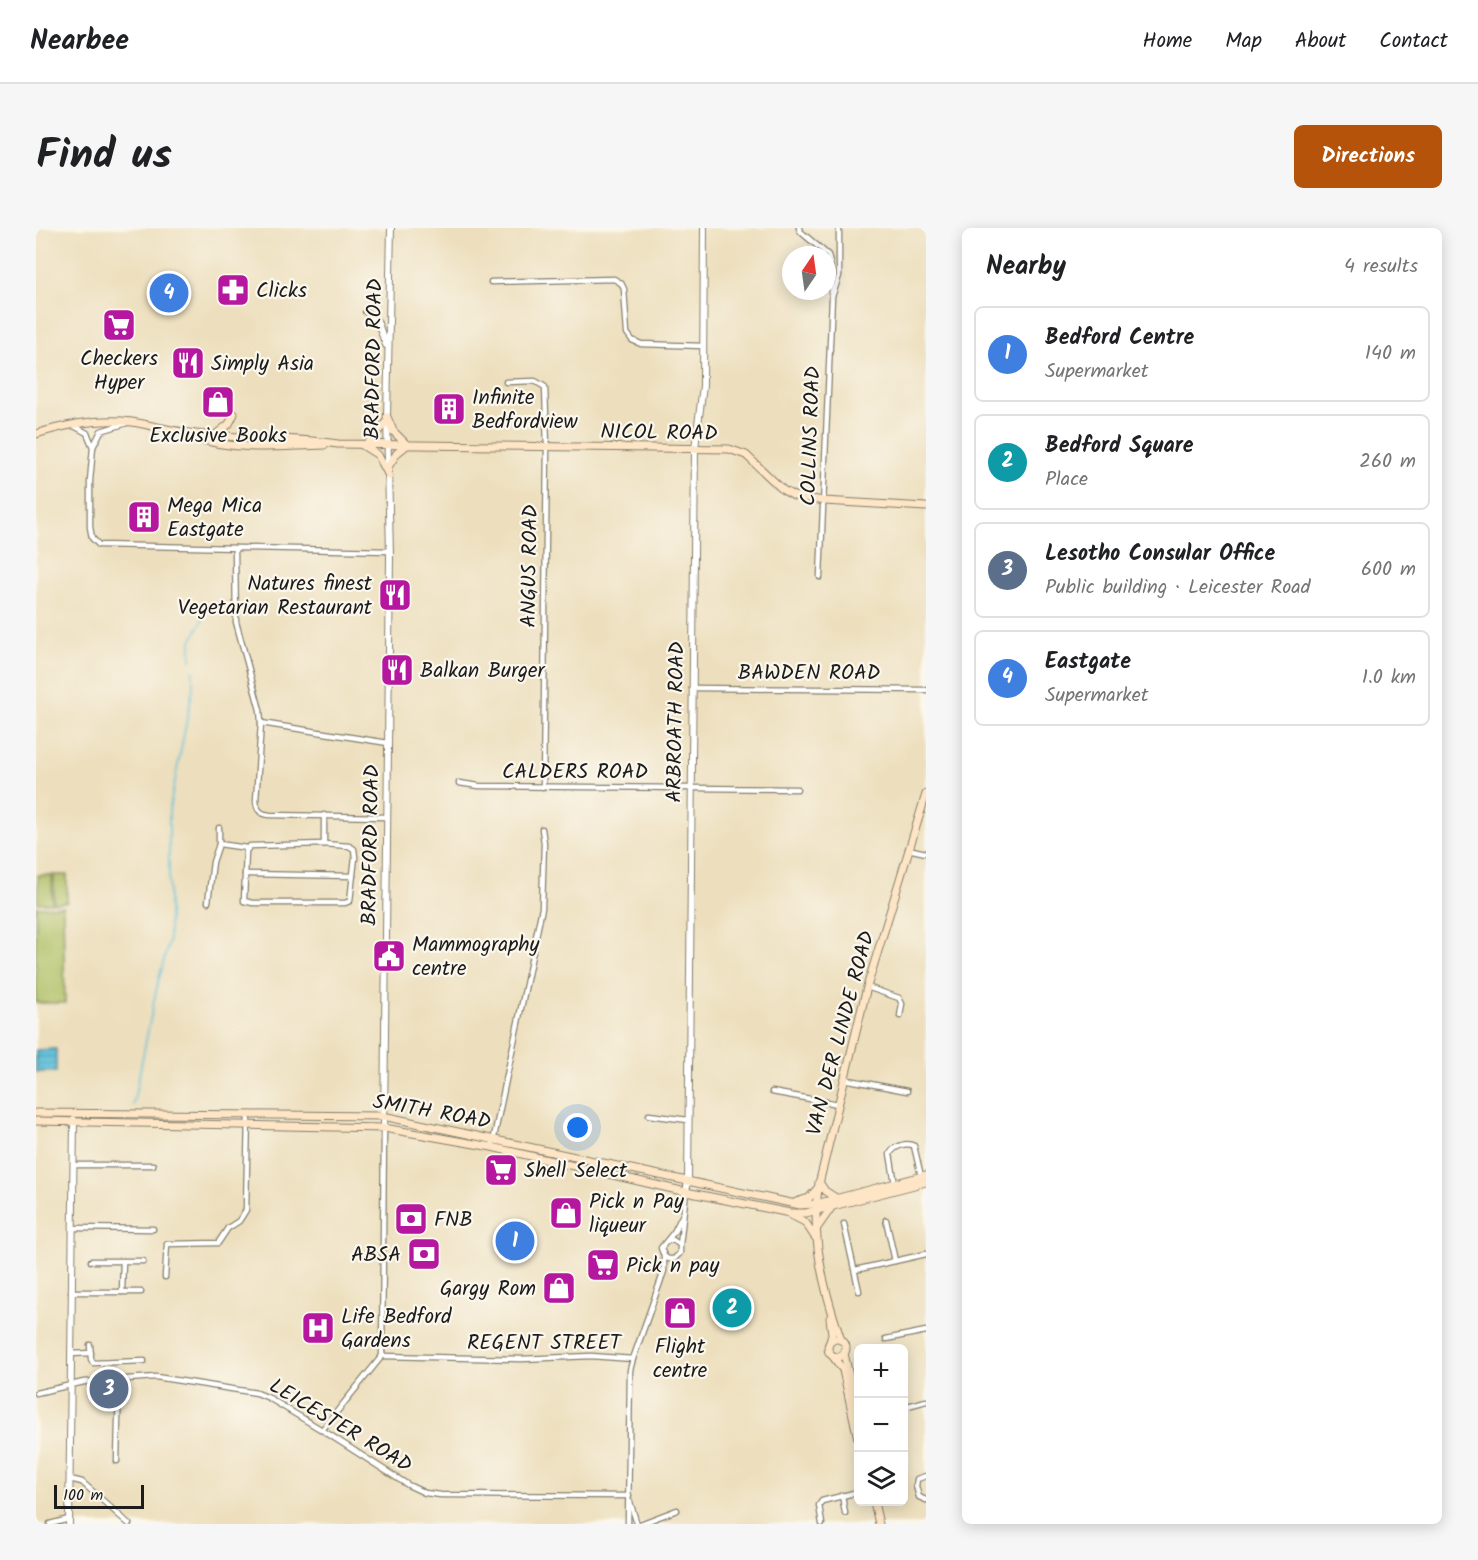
<!DOCTYPE html>
<meta charset="utf-8">
<style>
:root{--surface:#fff;--page:#f6f6f6;--text:#202124;--muted:#757577;--line:#e0e0e0;--accent:#b45309}
body{margin:0;font-family:Kalam,sans-serif;background:var(--page);color:var(--text)}
.controls{position:absolute;right:18px;bottom:18px;display:grid;overflow:hidden;border-radius:9px;box-shadow:0 3px 15px #0003}
.controls button{width:54px;height:54px;display:grid;place-items:center;padding:0;border:0;border-bottom:2px solid var(--line);background:var(--surface);color:var(--text);font:30px sans-serif}
.compass{position:absolute;left:746px;top:18px;width:54px;height:54px;border-radius:50%;background:var(--surface);box-shadow:0 3px 15px #0003;rotate:13deg}
.scale{position:absolute;left:18px;bottom:15px;width:90px;box-sizing:border-box;padding-left:6px;border:3px solid #1c1c1c;border-top:0;font-size:16px;line-height:21px;white-space:nowrap;color:#1c1c1c;-webkit-text-stroke:4px #fbf7ec;paint-order:stroke}
.you{position:absolute;left:542px;top:900px;width:21px;height:21px;margin:-15px;border:4px solid #fff;border-radius:50%;background:#1a73e8;box-shadow:0 0 0 9px #1a73e833}
.badge{display:grid;place-items:center;width:39px;height:39px;border-radius:50%;background:var(--accent);color:#fff;font-size:20px;font-weight:700}
.pin{position:absolute;translate:-50% -50%;border:3px solid #fff;box-shadow:0 2px 6px #0006}
.list{margin:0;padding:0;list-style:none}
h2{display:flex;justify-content:space-between;align-items:center;height:78px;margin:0;padding:0 24px;font-size:26px}
h2 small{font-size:20px;font-weight:400;color:var(--muted)}
.list li{display:grid;grid-template-columns:39px 1fr auto;gap:18px;align-items:center;box-sizing:border-box;height:96px;margin:0 12px 12px;padding:0 12px;border:2px solid var(--line);border-radius:9px}
.list b{display:block;font-size:22px;white-space:nowrap}
.list p{margin:0;font-size:20px;white-space:nowrap;color:var(--muted)}
.list em{font-size:20px;font-style:normal;color:var(--muted)}
.icon{flex:none;width:33px;height:33px;fill:none;stroke:currentColor;stroke-width:2;stroke-linecap:round;stroke-linejoin:round}
.map{position:relative;flex:none;width:890px;height:1296px;overflow:hidden;border-radius:9px}
header{display:flex;align-items:center;gap:36px;box-sizing:border-box;height:84px;padding:0 30px;background:var(--surface);border-bottom:2px solid var(--line)}
header strong{font-size:28px}
nav{display:flex;gap:33px;margin-inline-start:auto;font-size:21px}
.intro{display:flex;align-items:center;justify-content:space-between;box-sizing:border-box;height:144px;padding:0 36px}
h1{margin:0;font-size:42px}
.button{padding:15px 27px;border-radius:9px;background:var(--accent);color:#fff;font-size:21px;font-weight:700}
main{display:flex;gap:36px;padding:0 36px}
aside{flex:1;background:var(--surface);border-radius:9px;box-shadow:0 3px 15px #0003}
.map>svg:first-child{display:block}
.pitch{fill:#aebf63;stroke:#656e40;stroke-width:1.5}
.water{fill:url(#water-rules);stroke:#3b6d7a;stroke-width:1.5}
.lines{fill:none;stroke-linecap:round;stroke-linejoin:round}
.stream{stroke:#5abed9;stroke-width:1.5}
.minor-casing{stroke:#847e6c;stroke-width:7}
.tertiary-casing{stroke:#847e6c;stroke-width:8}
.secondary-casing{stroke:#847e6c;stroke-width:9}
.minor{stroke:#fff;stroke-width:4.5}
.tertiary{stroke:#fff;stroke-width:6}
.secondary{stroke:#fde5c5;stroke-width:7}
.labels{text-anchor:middle;stroke-width:4.5;stroke-linejoin:round;paint-order:stroke}
.poi-label{font-size:21px;fill:#1c1c1c;stroke:#fbf7ec;text-anchor:start}
.street-label{font-size:21px;fill:#1c1c1c;stroke:#fbf7ec}
</style>
<header>
<strong>Nearbee</strong>
<nav><a>Home</a><a>Map</a><a>About</a><a>Contact</a></nav>
</header>
<div class="intro"><h1>Find us</h1><a class="button">Directions</a></div>
<main>
<div class="map">
<svg width="890" height="1296" viewBox="0 0 890 1296">
<defs>
<pattern id="water-rules" width="6" height="5" patternUnits="userSpaceOnUse" patternTransform="scale(1.5)"><rect width="6" height="5" fill="#5abed9"/><path d="M0 2.5h6" fill="none" stroke="#4a9aaf"/></pattern>
</defs>
<rect width="100%" height="100%" fill="#fbf7ec"/>
<filter id="ink" filterUnits="userSpaceOnUse"><feTurbulence type="fractalNoise" baseFrequency=".0167" numOctaves="2"/><feDisplacementMap in="SourceGraphic" scale="12" xChannelSelector="R" yChannelSelector="G"/><feConvolveMatrix kernelMatrix="1 2 1 2 8 2 1 2 1" color-interpolation-filters="sRGB"/></filter>
<filter id="wash" filterUnits="userSpaceOnUse"><feTurbulence type="fractalNoise" baseFrequency=".008" numOctaves="4" result="noise"/><feDisplacementMap in="SourceGraphic" scale="24" xChannelSelector="R" yChannelSelector="G"/><feGaussianBlur stdDeviation="1.35" result="paint"/><feColorMatrix in="noise" values="0 0 0 0 0 0 0 0 0 0 0 0 0 0 0 0 0 1.4 0 .05"/><feComposite in="paint" operator="in"/></filter>
<g filter="url(#wash)">
<rect width="100%" height="100%" fill="#eddfbd"/>
<g class="pitch">
<rect x="2" y="647" width="14" height="28"/>
<path d="M 18,647 L 31,647 L 31,674 L 18,675 Z"/>
<path d="M 27,678 L 29,775 L 0,775 L 0,679 Z"/>
</g>
<path class="water" d="M 20,821 L 20,844 L 0,844 L 0,822 Z"/>
<g class="lines">
<g class="stream">
<path d="M 155,433 L 155,414 L 166,393 L 167,382"/>
<path d="M 97,877 L 121,758 L 133,713 L 133,583 L 157,460 L 157,442"/>
</g>
</g>
</g>
<g filter="url(#ink)">
<g class="lines">
<defs>
<g id="minor">
<path d="M 763,0 L 765,4 L 792,27 L 794,35 L 796,69 L 784,349"/>
<path d="M 455,54 L 578,51 L 585,55 L 588,61 L 591,105 L 596,112 L 605,116 L 667,118"/>
<path d="M 797,66 L 803,48 L 803,0"/>
<path d="M 470,154 L 499,153 L 509,159 L 511,219 L 507,559"/>
<path d="M 91,195 L 65,203 L 57,219 L 54,253 L 54,299 L 56,310 L 63,317 L 354,323"/>
<path d="M 38,198 L 51,205 L 57,219"/>
<path d="M 199,320 L 200,394 L 224,482 L 225,495 L 220,573 C 221,583 225,586 234,587 L 350,589"/>
<path d="M 656,460 L 890,462"/>
<path d="M 225,495 L 352,515"/>
<path d="M 423,555 L 443,558 L 761,561"/>
<path d="M 183,616 L 211,620"/>
<path d="M 288,616 L 313,618 L 318,621 L 319,629 L 314,673 L 309,675 L 217,675 L 208,673 L 210,623 L 214,618 Z"/>
<path d="M 288,616 L 288,587"/>
<path d="M 872,621 L 890,625"/>
<path d="M 209,646 L 317,648"/>
<path d="M 172,674 L 177,634 L 183,616 L 183,600"/>
<path d="M 831,759 L 863,770 L 866,776 L 864,788"/>
<path d="M 808,851 L 871,863"/>
<path d="M 736,864 L 802,876"/>
<path d="M 613,887 L 652,892"/>
<path d="M 457,914 L 506,680 L 508,615 L 506,601"/>
<path d="M 38,937 L 117,937"/>
<path d="M 859,956 L 854,926 C 858,918 870,914 878,918 L 885,948"/>
<path d="M 850,992 L 859,1033"/>
<path d="M 808,996 L 823,1063"/>
<path d="M 38,1000 L 117,1001"/>
<path d="M 632,1013 L 637,1012 L 644,1017 L 644,1025 L 638,1031 L 632,1031 L 628,1028 L 625,1020 L 638,1004 L 646,988"/>
<path d="M 644,1017 L 650,964"/>
<path d="M 55,1033 L 107,1033"/>
<path d="M 819,1042 L 890,1026"/>
<path d="M 129,1049 L 131,1016 L 182,1015 L 192,1000 L 203,993 L 210,982 L 212,887"/>
<path d="M 35,1064 L 105,1064"/>
<path d="M 86,1064 L 87,1033"/>
<path d="M 850,1111 L 890,1103"/>
<path d="M 54,1117 L 55,1131 L 57,1135 L 108,1133"/>
<path d="M 35,1126 L 55,1125"/>
<path d="M 346,1128 L 485,1131 L 555,1128 L 597,1131"/>
<path d="M 0,1165 L 48,1154 L 120,1149 L 221,1165 L 233,1170 L 286,1202 L 372,1257 L 389,1265 L 405,1267 L 593,1268"/>
<path d="M 868,1179 L 890,1173"/>
<path d="M 286,1202 L 346,1128 L 348,900"/>
<path d="M 81,1233 L 83,1151"/>
<path d="M 890,1248 L 881,1251 L 880,1258 L 883,1269 L 890,1272"/>
<path d="M 34,1251 L 46,1254 L 93,1296"/>
<path d="M 806,1267 L 809,1285"/>
<path d="M 594,1274 L 601,1296"/>
<path d="M 14,1296 L 33,1291"/>
<path d="M 592,1296 L 594,1142 L 597,1131 L 628,1043 L 628,1028"/>
<path d="M 604,1296 L 641,1282"/>
<path d="M 786,1296 L 783,1277 L 786,1273 L 822,1264"/>
</g>
<g id="tertiary">
<path d="M 330,84 L 341,93 L 350,117"/>
<path d="M 348,900 L 354,328 L 351,189 L 355,0"/>
<path d="M 650,964 L 652,953 L 659,220 L 667,158 L 668,0"/>
<path d="M 33,1296 L 38,892"/>
</g>
<g id="secondary">
<path d="M 351,189 L 357,203 L 370,216"/>
<path d="M 0,206 C 29,197 65,190 96,194 C 120,198 144,205 169,207 C 213,210 258,210 302,216 L 693,221 L 710,227 L 747,262 L 758,268 L 788,273 L 890,279"/>
<path d="M 153,208 C 195,223 244,219 288,217"/>
<path d="M 178,208 L 193,196 L 198,186"/>
<path d="M 331,216 L 351,193"/>
<path d="M 326,217 L 342,227 L 353,248"/>
<path d="M 352,239 L 361,225 L 371,217"/>
<path d="M 0,885 L 347,888 L 764,977 L 780,976 L 890,947"/>
<path d="M 0,893 L 348,900 L 456,919 L 650,964 L 754,985 L 770,985 L 890,954"/>
<path d="M 783,954 L 789,963 L 800,970"/>
<path d="M 760,974 L 773,970 L 780,962"/>
<path d="M 755,987 L 769,994 L 779,1009"/>
<path d="M 781,1000 L 795,980"/>
<path d="M 794,1090 L 796,1106 L 794,1114"/>
<circle cx="801" cy="1120" r="9"/>
<path d="M 805,1112 C 788,1062 775,1012 782,960 L 831,759 L 890,566"/>
<path d="M 808,1125 L 822,1189"/>
<path d="M 796,1127 L 807,1142 L 822,1211"/>
<path d="M 838,1274 L 843,1296"/>
</g>
</defs>
<use href="#minor" class="minor-casing"/>
<use href="#tertiary" class="tertiary-casing"/>
<use href="#secondary" class="secondary-casing"/>
<use href="#minor" class="minor"/>
<use href="#tertiary" class="tertiary"/>
<use href="#secondary" class="secondary"/>
</g>
</g>
<defs>
<symbol id="pharmacy-square" viewBox="-11 -11 22 22"><rect x="-9" y="-9" width="18" height="18" rx="4" fill="#b5179e" stroke="#fbf7ec"/><path d="M-2-6h4v4h4v4h-4v4h-4v-4h-4v-4h4Z" fill="#fff"/></symbol>
<symbol id="supermarket-square" viewBox="-11 -11 22 22"><rect x="-9" y="-9" width="18" height="18" rx="4" fill="#b5179e" stroke="#fbf7ec"/><path d="M-6-5.5h2.5l.6 2H6L4.5 2H-2.5L-4.4-4H-6ZM-1.5 3.2a1.3 1.3 0 1 0 .1 0ZM3 3.2a1.3 1.3 0 1 0 .1 0Z" fill="#fff"/></symbol>
<symbol id="restaurant-square" viewBox="-11 -11 22 22"><rect x="-9" y="-9" width="18" height="18" rx="4" fill="#b5179e" stroke="#fbf7ec"/><path d="M-5-6h1v4h1v-4h1v4h1v-4h1v5L-1.5 .5V6h-2V.5L-5-1ZM5-6V6H3V1.5H1.5Q1.5-4 5-6Z" fill="#fff"/></symbol>
<symbol id="shop-square" viewBox="-11 -11 22 22"><rect x="-9" y="-9" width="18" height="18" rx="4" fill="#b5179e" stroke="#fbf7ec"/><path d="M-5-2.5h2.3a2.7 3.5 0 0 1 5.4 0H5L5.5 6h-11ZM-1.5-2.5h3a1.5 2.3 0 0 0-3 0Z" fill="#fff"/></symbol>
<symbol id="building-square" viewBox="-11 -11 22 22"><rect x="-9" y="-9" width="18" height="18" rx="4" fill="#b5179e" stroke="#fbf7ec"/><path d="M-4-6H4V6H1V3H-1V6H-4ZM-2.5-4.3h1.7v1.8h-1.7ZM.8-4.3h1.7v1.8H.8ZM-2.5-1h1.7V.8h-1.7ZM.8-1h1.7V.8H.8Z" fill="#fff"/></symbol>
<symbol id="civic-square" viewBox="-11 -11 22 22"><rect x="-9" y="-9" width="18" height="18" rx="4" fill="#b5179e" stroke="#fbf7ec"/><path d="M-.6-6.5H3V-4.5H.6V-3L4-1V1h2V6H-6V1h2V-1L-.6-3ZM-1.2 2.5V6h2.4V2.5Z" fill="#fff"/></symbol>
<symbol id="bank-square" viewBox="-11 -11 22 22"><rect x="-9" y="-9" width="18" height="18" rx="4" fill="#b5179e" stroke="#fbf7ec"/><path d="M-6-4H6V4H-6ZM0-2.3a2.3 2.3 0 1 0 0 4.6a2.3 2.3 0 1 0 0-4.6Z" fill="#fff"/></symbol>
<symbol id="hospital-square" viewBox="-11 -11 22 22"><rect x="-9" y="-9" width="18" height="18" rx="4" fill="#b5179e" stroke="#fbf7ec"/><path d="M-5-5h3v3.5h4V-5h3V5h-3V1.5h-4V5h-3Z" fill="#fff"/></symbol>
</defs>
<g fill-rule="evenodd">
<use href="#pharmacy-square" x="178" y="43" width="38" height="38"/>
<use href="#supermarket-square" x="64" y="78" width="38" height="38"/>
<use href="#restaurant-square" x="133" y="116" width="38" height="38"/>
<use href="#shop-square" x="163" y="155" width="38" height="38"/>
<use href="#building-square" x="394" y="162" width="38" height="38"/>
<use href="#building-square" x="89" y="270" width="38" height="38"/>
<use href="#restaurant-square" x="340" y="348" width="38" height="38"/>
<use href="#restaurant-square" x="342" y="423" width="38" height="38"/>
<use href="#civic-square" x="334" y="709" width="38" height="38"/>
<use href="#supermarket-square" x="446" y="923" width="38" height="38"/>
<use href="#shop-square" x="511" y="966" width="38" height="38"/>
<use href="#bank-square" x="356" y="972" width="38" height="38"/>
<use href="#bank-square" x="369" y="1007" width="38" height="38"/>
<use href="#supermarket-square" x="548" y="1018" width="38" height="38"/>
<use href="#shop-square" x="504" y="1041" width="38" height="38"/>
<use href="#shop-square" x="625" y="1066" width="38" height="38"/>
<use href="#hospital-square" x="263" y="1081" width="38" height="38"/>
</g>
<g class="labels">
<g class="poi-label">
<text x="220" y="69">Clicks</text>
<text x="83" y="137" text-anchor="middle">Checkers<tspan x="83" dy="24">Hyper</tspan></text>
<text x="175" y="142">Simply Asia</text>
<text x="436" y="176">Infinite<tspan x="436" dy="24">Bedfordview</tspan></text>
<text x="182" y="214" text-anchor="middle">Exclusive Books</text>
<text x="131" y="284">Mega Mica<tspan x="131" dy="24">Eastgate</tspan></text>
<text x="336" y="362" text-anchor="end">Natures finest<tspan x="336" dy="24">Vegetarian Restaurant</tspan></text>
<text x="384" y="449">Balkan Burger</text>
<text x="376" y="723">Mammography<tspan x="376" dy="24">centre</tspan></text>
<text x="488" y="949">Shell Select</text>
<text x="553" y="980">Pick n Pay<tspan x="553" dy="24">liqueur</tspan></text>
<text x="398" y="998">FNB</text>
<text x="365" y="1033" text-anchor="end">ABSA</text>
<text x="590" y="1044">Pick n pay</text>
<text x="500" y="1067" text-anchor="end">Gargy Rom</text>
<text x="305" y="1095">Life Bedford<tspan x="305" dy="24">Gardens</tspan></text>
<text x="644" y="1125" text-anchor="middle">Flight<tspan x="644" dy="24">centre</tspan></text>
</g>
<g class="street-label">
<text transform="translate(337 131) rotate(-89)" y="7">BRADFORD ROAD</text>
<text transform="translate(623 204) rotate(1)" y="7">NICOL ROAD</text>
<text transform="translate(774 208) rotate(-88)" y="7">COLLINS ROAD</text>
<text transform="translate(493 338) rotate(-89)" y="7">ANGUS ROAD</text>
<text x="773" y="451">BAWDEN ROAD</text>
<text transform="translate(639 494) rotate(-89)" y="7">ARBROATH ROAD</text>
<text x="539" y="550">CALDERS ROAD</text>
<text transform="translate(334 617) rotate(-89)" y="7">BRADFORD ROAD</text>
<text transform="translate(804 805) rotate(-75)" y="7">VAN DER LINDE ROAD</text>
<text transform="translate(396 883) rotate(10)" y="7">SMITH ROAD</text>
<text x="508" y="1121">REGENT STREET</text>
<text transform="translate(305 1197) rotate(31)" y="7">LEICESTER ROAD</text>
</g>
</g>
</svg>
<div class="controls">
<button>+</button>
<button>−</button>
<button><svg class="icon" aria-label="layers" viewBox="0 0 24 24"><path d="M12 4l9 5-9 5-9-5zM3 14l9 5 9-5"/></svg></button>
</div>
<svg class="compass" viewBox="-18 -18 36 36"><path d="M0-13l5 13h-10z" fill="#e53935"/><path d="M0 13l5-13h-10z" fill="#757577"/></svg>
<div class="scale">100 m</div>
<div class="you"></div>
<div class="pin badge" style="left:479px;top:1013px;background:#3f7fe0">1</div>
<div class="pin badge" style="left:696px;top:1080px;background:#0f9aa8">2</div>
<div class="pin badge" style="left:73px;top:1161px;background:#5c6f8a">3</div>
<div class="pin badge" style="left:133px;top:65px;background:#3f7fe0">4</div>
</div>
<aside>
<h2>Nearby<small>4 results</small></h2>
<ul class="list">
<li><span class="badge" style="background:#3f7fe0">1</span><div><b>Bedford Centre</b><p>Supermarket</p></div><em>140 m</em></li>
<li><span class="badge" style="background:#0f9aa8">2</span><div><b>Bedford Square</b><p>Place</p></div><em>260 m</em></li>
<li><span class="badge" style="background:#5c6f8a">3</span><div><b>Lesotho Consular Office</b><p>Public building · Leicester Road</p></div><em>600 m</em></li>
<li><span class="badge" style="background:#3f7fe0">4</span><div><b>Eastgate</b><p>Supermarket</p></div><em>1.0 km</em></li>
</ul>
</aside>
</main>
